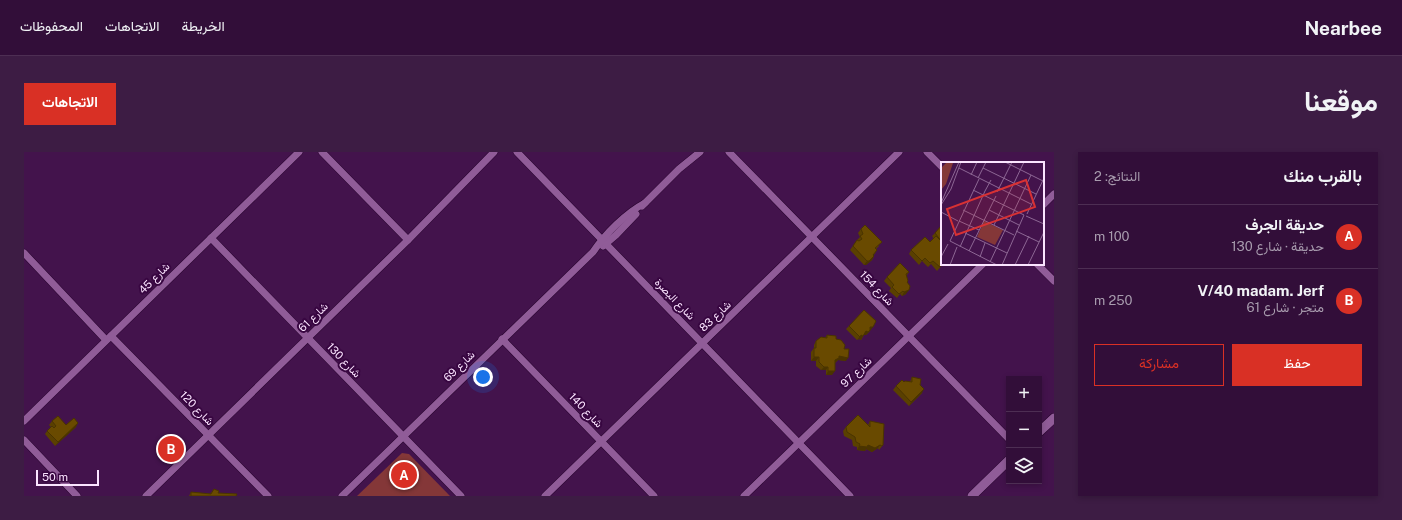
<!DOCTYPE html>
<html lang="ar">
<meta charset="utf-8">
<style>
:root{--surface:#320e39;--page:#3d1c44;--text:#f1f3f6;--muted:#a89cae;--line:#4d2e53;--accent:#d93025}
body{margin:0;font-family:"Public Sans",Vazirmatn,sans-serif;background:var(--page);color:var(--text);direction:rtl}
.controls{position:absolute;right:12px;bottom:12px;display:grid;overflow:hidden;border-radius:0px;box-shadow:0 2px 6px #0003}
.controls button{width:36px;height:36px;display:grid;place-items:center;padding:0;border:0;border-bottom:1px solid var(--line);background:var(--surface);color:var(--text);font:20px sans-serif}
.scale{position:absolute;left:12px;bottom:10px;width:63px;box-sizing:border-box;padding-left:4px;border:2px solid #fbe4ff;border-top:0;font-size:11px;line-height:14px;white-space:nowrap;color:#fbe4ff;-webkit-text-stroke:3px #380641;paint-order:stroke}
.you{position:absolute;left:459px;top:225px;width:14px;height:14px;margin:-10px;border:3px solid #fff;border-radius:50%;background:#1a73e8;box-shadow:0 0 0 6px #1a73e833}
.badge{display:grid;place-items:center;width:26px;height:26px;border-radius:50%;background:var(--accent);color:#fff;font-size:13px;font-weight:700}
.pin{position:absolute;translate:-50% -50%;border:2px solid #fff;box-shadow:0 1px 4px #0006}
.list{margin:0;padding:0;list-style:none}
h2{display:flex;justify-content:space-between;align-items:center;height:52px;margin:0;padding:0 16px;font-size:17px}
h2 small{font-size:13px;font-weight:400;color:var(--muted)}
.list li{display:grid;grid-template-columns:26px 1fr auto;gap:12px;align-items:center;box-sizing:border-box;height:64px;padding:0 16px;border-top:1px solid var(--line)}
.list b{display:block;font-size:15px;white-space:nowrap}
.list p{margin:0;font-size:13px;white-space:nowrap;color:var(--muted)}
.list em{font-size:13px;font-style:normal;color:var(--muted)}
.actions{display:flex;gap:8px;padding:12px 16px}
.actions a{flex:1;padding:9px 0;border:1px solid var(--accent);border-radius:0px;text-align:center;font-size:14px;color:var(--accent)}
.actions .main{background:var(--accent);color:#fff}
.icon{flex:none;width:22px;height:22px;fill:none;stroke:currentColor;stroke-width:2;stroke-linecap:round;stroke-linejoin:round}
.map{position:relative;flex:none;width:1030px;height:344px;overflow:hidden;direction:ltr;border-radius:0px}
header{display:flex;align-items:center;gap:24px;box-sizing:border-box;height:56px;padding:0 20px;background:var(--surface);border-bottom:1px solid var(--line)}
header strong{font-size:19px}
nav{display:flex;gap:22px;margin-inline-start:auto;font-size:14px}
.intro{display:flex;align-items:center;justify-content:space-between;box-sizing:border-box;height:96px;padding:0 24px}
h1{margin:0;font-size:28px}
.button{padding:10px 18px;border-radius:0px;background:var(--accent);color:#fff;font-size:14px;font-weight:700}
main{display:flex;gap:24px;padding:0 24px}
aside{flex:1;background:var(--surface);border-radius:0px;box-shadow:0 2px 6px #0003}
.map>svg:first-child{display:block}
.green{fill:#843738}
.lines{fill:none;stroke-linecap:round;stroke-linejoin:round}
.street-casing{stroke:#25022b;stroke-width:8}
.secondary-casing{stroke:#25022b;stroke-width:10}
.street{stroke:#905c98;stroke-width:7}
.secondary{stroke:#905c98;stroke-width:9}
.wall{fill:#5a4000}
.shaded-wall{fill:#4a3400}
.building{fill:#694a00;stroke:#4a3400}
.labels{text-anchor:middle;stroke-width:4;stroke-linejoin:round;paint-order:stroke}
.street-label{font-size:11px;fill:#fbe4ff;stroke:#380641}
.inset-road{fill:none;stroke:#8d6794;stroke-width:1}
.view{fill:#d83133;fill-opacity:0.15;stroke:#d83133;stroke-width:2}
.inset-edge{fill:none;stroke:#fbe4ff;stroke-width:2}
</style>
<header>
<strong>Nearbee</strong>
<nav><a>الخريطة</a><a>الاتجاهات</a><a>المحفوظات</a></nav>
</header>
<div class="intro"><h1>موقعنا</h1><a class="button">الاتجاهات</a></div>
<main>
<aside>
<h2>بالقرب منك<small>النتائج: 2</small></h2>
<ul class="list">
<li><span class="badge">A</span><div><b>حديقة الجرف</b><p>حديقة · شارع 130</p></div><em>100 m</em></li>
<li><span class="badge">B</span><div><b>V/40 madam. Jerf</b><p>متجر · شارع 61</p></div><em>250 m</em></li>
</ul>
<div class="actions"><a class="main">حفظ</a><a>مشاركة</a></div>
</aside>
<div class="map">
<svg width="1030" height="344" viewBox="0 0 1030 344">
<rect width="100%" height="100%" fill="#43134c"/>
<path class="green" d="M 378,301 L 385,302 L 426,344 L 333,344 Z"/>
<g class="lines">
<defs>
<g id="street">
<path d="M 298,0 L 384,88"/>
<path d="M 493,0 L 826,344"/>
<path d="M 705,0 L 985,287"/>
<path d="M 903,0 L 918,15"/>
<path d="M 1019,53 L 1030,42"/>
<path d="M 618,54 L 655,17 L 676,0"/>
<path d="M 187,86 L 437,344"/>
<path d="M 579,94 L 592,83 L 612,62"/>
<path d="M 0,101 L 82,188"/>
<path d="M 1013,112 L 1030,129"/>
<path d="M 87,184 L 244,344"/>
<path d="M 478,187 L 630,344"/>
<path d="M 0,269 L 275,0"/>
<path d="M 0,288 L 53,344"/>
<path d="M 122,344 L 384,88 L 470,0"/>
<path d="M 318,344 L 569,100 C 581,82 602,61 621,51"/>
<path d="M 521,344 L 875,0"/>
<path d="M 720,344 L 959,112"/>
</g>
<g id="secondary">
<path d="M 1015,280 L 1030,266"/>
<path d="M 948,344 L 985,308"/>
</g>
</defs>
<use href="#street" class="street-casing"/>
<use href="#secondary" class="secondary-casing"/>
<use href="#street" class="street"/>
<use href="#secondary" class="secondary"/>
</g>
<g class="wall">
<path d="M 918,73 L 918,111 L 919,112 L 913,119 L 907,112 L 904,115 L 898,109 L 895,113 L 885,102 L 887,98 L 906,90 L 910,87 L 908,84 L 911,81 Z"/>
<path d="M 837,77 L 855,94 L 852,97 L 851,102 L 849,103 L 850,104 L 848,108 L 842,113 L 840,113 L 826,98 L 833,88 L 835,89 L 833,88 L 836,85 L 834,81 Z"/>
<path d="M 885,120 L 883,123 L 882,142 L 878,144 L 876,142 L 873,146 L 865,139 L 867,136 L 860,129 L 863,125 Z"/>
<path d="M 825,174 L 846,179 L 842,183 L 840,183 L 837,188 L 835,187 L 833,188 L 822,177 Z"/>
<path d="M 803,183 L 812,187 L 820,197 L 822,209 L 814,208 L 811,211 L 808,223 L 802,223 L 802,218 L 797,218 L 792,214 L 792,209 L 787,209 L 787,200 L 790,196 L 790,193 L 792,189 L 801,186 Z"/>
<path d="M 888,225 L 896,233 L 898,241 L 885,254 L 869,238 L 872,234 L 880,230 L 886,230 Z"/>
<path d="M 28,269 L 42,273 L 52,275 L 31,294 L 21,282 L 23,279 L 27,275 L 25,273 Z"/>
<path d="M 846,269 L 859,293 L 855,298 L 854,296 L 848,300 L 842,297 L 841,299 L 833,298 L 833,295 L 829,294 L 828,288 L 820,284 L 819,279 L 822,275 L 844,273 Z"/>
<path d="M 190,337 L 194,341 L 212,344 L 165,344 L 167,340 L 186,342 Z"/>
</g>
<g class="shaded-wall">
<path d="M 850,104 L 848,108 L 842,113 L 840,113 L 843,109 Z"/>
<path d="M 885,138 L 882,142 L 878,144 L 880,140 Z"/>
<path d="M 846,175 L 849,175 L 846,179 L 842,183 L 839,183 L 842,179 Z"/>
<path d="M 837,183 L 839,184 L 837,188 L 835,187 L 833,188 Z"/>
<path d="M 815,204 L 824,206 L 822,209 L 814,208 L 812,210 L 808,212 L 811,208 Z"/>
<path d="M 790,205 L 795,205 L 792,209 L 787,209 Z"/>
<path d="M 800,215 L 804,215 L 802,218 L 797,218 Z"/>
<path d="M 804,219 L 811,219 L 808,223 L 802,223 Z"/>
<path d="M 900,237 L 898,241 L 885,254 L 887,250 Z"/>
<path d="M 54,271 L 52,275 L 31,294 L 34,290 Z"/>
<path d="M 844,293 L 856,293 L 854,296 L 848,300 L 842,297 L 841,299 L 833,298 L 835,294 Z"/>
</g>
<g class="building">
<path d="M 841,73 L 858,90 L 851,96 L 853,98 L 849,103 L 850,104 L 845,109 L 843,109 L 829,94 L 833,88 L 835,89 L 838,87 L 836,84 L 839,82 L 837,77 Z"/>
<path d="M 918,73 L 918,90 L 911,81 Z"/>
<path d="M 912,84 L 918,90 L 918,110 L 917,111 L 919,112 L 916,115 L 909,109 L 906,111 L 901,106 L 898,109 L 887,98 L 901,85 L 906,90 Z"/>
<path d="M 876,111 L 885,120 L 882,122 L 884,129 L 883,130 L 886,134 L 885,138 L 880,140 L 879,139 L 875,142 L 868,135 L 870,133 L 863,125 Z"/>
<path d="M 840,158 L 852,169 L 849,175 L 846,175 L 846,178 L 844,180 L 842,179 L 839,184 L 837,183 L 836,185 L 825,174 Z"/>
<path d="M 803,183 L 812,184 L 812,187 L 817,188 L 821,193 L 820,197 L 825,197 L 824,206 L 815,204 L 815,206 L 811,208 L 811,219 L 804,219 L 804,215 L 800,215 L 795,210 L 795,205 L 790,205 L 790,196 L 792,196 L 792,189 L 797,185 L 803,186 Z"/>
<path d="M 888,225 L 897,227 L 896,233 L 900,237 L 887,250 L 872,234 L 878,228 L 880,230 L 881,229 L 888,230 Z"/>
<path d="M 834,263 L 846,275 L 846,269 L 860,272 L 859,293 L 858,294 L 856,293 L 851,296 L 844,293 L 843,295 L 835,294 L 836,292 L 832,290 L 831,285 L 823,280 L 822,275 Z"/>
<path d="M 34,264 L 42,273 L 50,266 L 54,271 L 34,290 L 23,279 L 28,274 L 30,276 L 32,274 L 28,269 Z"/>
<path d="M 190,337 L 195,339 L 194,341 L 213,342 L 212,344 L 167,344 L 167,340 L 187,342 Z"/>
</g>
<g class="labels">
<g class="street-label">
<text transform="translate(130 126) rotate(-45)" y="4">شارع 45</text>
<text transform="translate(853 136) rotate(46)" y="4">شارع 154</text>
<text transform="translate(651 147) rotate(46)" y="4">شارع البصرة</text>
<text transform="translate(691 164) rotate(-44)" y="4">شارع 83</text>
<text transform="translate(289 165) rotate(-44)" y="4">شارع 61</text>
<text transform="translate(320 208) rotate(46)" y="4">شارع 130</text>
<text transform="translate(435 214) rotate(-44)" y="4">شارع 69</text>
<text transform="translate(832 220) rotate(-44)" y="4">شارع 97</text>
<text transform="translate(173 256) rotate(46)" y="4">شارع 120</text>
<text transform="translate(562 258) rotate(46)" y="4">شارع 140</text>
</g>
</g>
<g transform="translate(917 10)">
<rect width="103" height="103" fill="#43134c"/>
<path d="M 6,0 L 12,1 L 5,22 L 0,28 L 0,6 ZM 43,59 L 62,68 L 54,83 L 36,75 Z" fill="#843738"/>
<path class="inset-road" d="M 64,0 L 102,19M 18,6 L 90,42M 42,6 L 95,32M 30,13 L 36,0M 37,16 L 45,0M 32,28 L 83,53M 44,29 L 50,18M 56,30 L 71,0M 0,41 L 18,0M 0,43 L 10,27 L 20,0M 22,48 L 73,73M 48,48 L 78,63M 0,50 L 17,59M 86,52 L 103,16M 85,54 L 103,62M 18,59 L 38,68M 53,63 L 83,0M 75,69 L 98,80M 24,71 L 66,91M 9,79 L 38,17M 9,79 L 56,103M 19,85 L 44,29M 28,89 L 55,34M 0,95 L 7,82M 39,95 L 44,81M 49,100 L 90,13M 9,103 L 16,85M 61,103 L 83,53M 74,103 L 88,74M 87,103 L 103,70"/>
<path class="view" d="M 85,18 L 94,45 L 15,73 L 6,47 Z"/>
<rect width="103" height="103" class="inset-edge"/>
</g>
</svg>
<div class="controls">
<button>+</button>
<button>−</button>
<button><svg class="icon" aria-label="layers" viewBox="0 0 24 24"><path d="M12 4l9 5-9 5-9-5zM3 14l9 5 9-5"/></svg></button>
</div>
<div class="scale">50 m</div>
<div class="you"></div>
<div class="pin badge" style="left:380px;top:323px">A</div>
<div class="pin badge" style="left:147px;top:297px">B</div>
</div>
</main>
